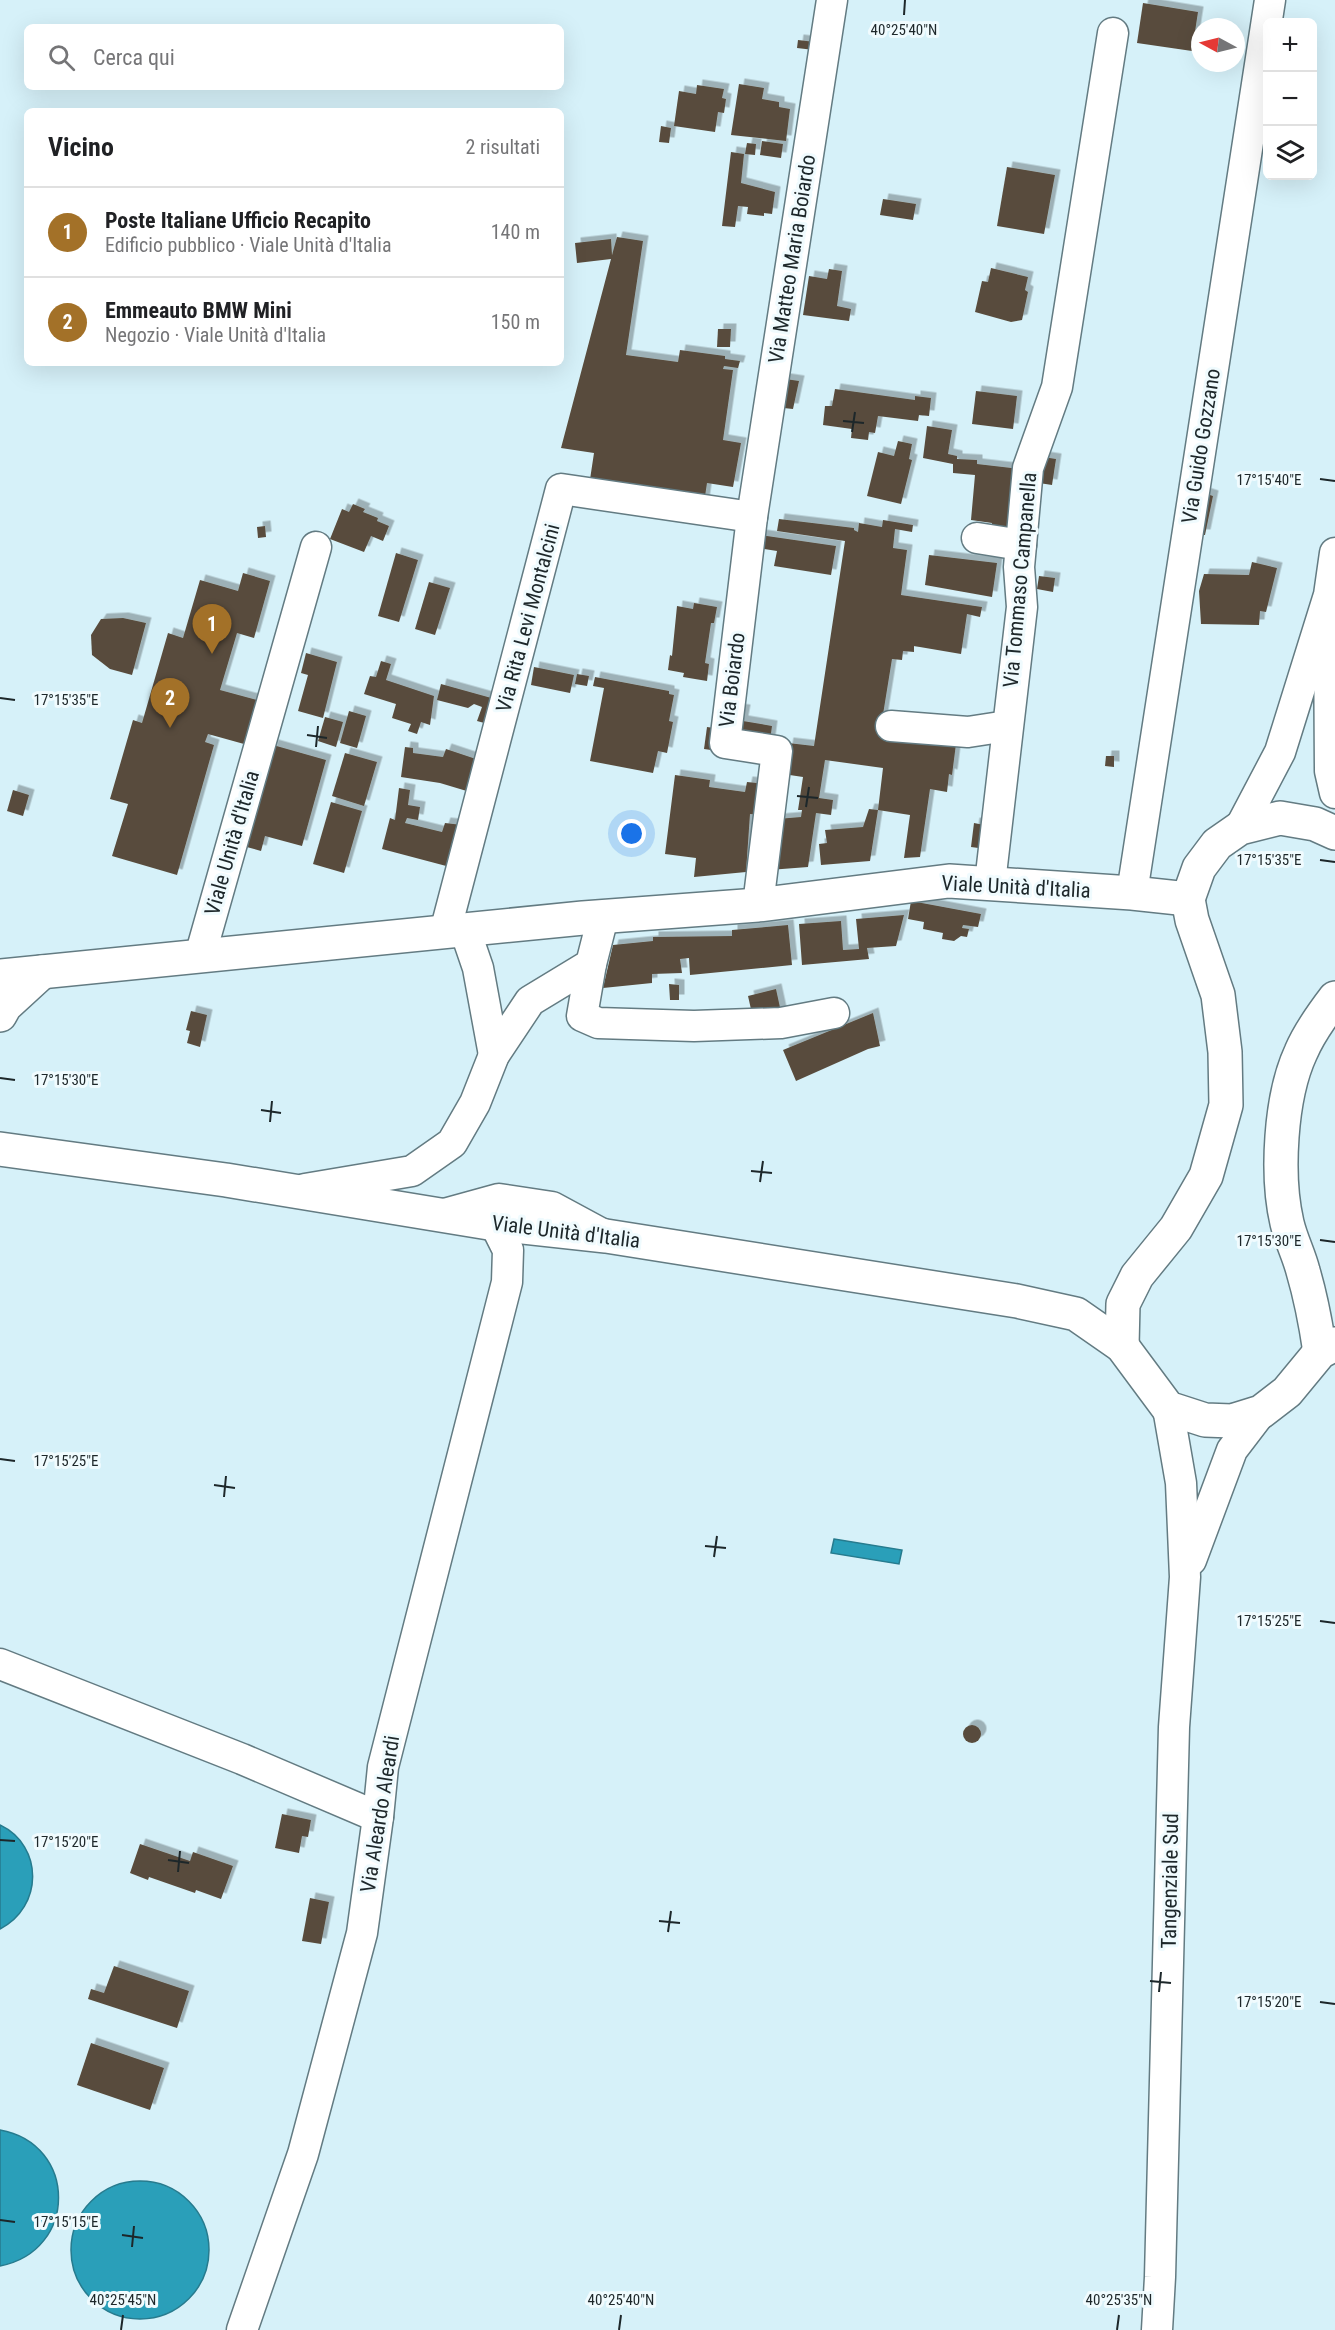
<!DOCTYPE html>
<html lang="it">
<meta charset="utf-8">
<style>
:root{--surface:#fff;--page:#f6f6f6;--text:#202124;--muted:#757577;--line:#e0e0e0;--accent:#a37128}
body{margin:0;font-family:"Roboto Condensed",sans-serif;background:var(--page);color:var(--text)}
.controls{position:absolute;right:18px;top:18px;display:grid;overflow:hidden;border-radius:9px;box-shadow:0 6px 24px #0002}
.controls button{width:54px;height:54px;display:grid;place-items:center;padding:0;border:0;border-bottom:2px solid var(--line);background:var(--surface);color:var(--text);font:30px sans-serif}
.compass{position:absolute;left:1191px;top:18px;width:54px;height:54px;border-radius:50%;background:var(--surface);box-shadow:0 6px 24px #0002;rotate:277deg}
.you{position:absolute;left:632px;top:834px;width:21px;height:21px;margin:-15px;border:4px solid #fff;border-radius:50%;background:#1a73e8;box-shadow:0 0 0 9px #1a73e833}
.badge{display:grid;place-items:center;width:39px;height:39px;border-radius:50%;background:var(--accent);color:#fff;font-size:20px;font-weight:700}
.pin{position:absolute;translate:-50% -50px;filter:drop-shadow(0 2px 3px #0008)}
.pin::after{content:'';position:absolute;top:32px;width:21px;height:18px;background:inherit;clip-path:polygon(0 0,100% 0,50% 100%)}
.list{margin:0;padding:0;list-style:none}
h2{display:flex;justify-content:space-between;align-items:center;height:78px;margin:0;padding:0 24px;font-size:26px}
h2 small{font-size:20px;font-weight:400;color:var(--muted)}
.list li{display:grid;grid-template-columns:39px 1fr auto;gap:18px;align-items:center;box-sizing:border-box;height:90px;padding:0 24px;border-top:2px solid var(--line)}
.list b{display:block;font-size:22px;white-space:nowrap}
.list p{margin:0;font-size:20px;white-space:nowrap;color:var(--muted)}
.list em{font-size:20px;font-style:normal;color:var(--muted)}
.icon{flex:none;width:33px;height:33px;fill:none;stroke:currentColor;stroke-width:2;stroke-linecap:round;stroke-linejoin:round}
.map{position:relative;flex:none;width:1335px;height:2330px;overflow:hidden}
.search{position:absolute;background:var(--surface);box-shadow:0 6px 24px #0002;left:24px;top:24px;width:540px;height:66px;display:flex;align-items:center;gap:15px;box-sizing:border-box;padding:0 21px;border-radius:9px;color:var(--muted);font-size:22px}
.panel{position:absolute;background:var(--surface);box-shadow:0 6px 24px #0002;left:24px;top:108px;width:540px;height:258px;border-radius:9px}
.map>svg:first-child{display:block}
.water{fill:#2a9fb9;stroke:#267b8e;stroke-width:1.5}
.building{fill:#594c3c;filter:url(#shadow)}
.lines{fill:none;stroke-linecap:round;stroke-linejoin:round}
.minor-casing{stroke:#637b82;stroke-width:33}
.major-casing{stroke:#637b82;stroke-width:36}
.minor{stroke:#fff;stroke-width:30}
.major{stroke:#fff;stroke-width:33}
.ticks{fill:none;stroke:#1d272a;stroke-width:2}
.labels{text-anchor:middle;stroke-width:6;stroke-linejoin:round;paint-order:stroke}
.street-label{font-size:21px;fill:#1d272a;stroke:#f0fbfe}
.ticks-label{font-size:15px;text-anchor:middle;fill:#1d272a;stroke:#f0fbfe;stroke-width:6;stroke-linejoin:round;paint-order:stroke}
</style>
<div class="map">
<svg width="1335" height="2330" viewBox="0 0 1335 2330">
<defs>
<filter id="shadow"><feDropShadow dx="5.5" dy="-5.5" stdDeviation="0" flood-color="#0004"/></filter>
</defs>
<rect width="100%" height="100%" fill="#d6f1f9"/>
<g class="water">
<path d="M 834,1539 L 902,1550 L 899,1564 L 831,1553 Z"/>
<path d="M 0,1825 C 44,1846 43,1907 0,1929 Z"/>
<path d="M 0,2130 C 78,2144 78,2251 0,2266 Z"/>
<circle cx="140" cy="2250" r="69"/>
</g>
<g class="building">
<path d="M 1143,3 L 1198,12 L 1192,51 L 1137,43 Z"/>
<path d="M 798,40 L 815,42 L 814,50 L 797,48 Z"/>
<path d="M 739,84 L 764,88 L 762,99 L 779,102 L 779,107 L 790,109 L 786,141 L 731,135 Z"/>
<path d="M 697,85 L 724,89 L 722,98 L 726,99 L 724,113 L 718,112 L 715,132 L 674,126 L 679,91 L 696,94 Z"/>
<path d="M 661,126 L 671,128 L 669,143 L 659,142 Z"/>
<path d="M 762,141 L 783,144 L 781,158 L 760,155 Z"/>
<path d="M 747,143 L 756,144 L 755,155 L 745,154 Z"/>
<path d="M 731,152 L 744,154 L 741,183 L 775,192 L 772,214 L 764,213 L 764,216 L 747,214 L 748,207 L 738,206 L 735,227 L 722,226 Z"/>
<path d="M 1007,167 L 1055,175 L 1044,234 L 997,226 Z"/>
<path d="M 883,199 L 916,204 L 913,220 L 880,215 Z"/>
<path d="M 617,237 L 643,241 L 626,355 L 678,362 L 680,350 L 725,356 L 725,359 L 740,361 L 738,368 L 724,366 L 723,369 L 733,370 L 723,440 L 741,443 L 733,487 L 707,483 L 704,503 L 589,486 L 594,453 L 561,448 L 611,259 L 577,263 L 575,243 L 611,239 L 612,255 Z"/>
<path d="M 991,268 L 1028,277 L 1025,290 L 1028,292 L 1022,320 L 1011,322 L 975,312 L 982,281 L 988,282 Z"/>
<path d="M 829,269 L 842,271 L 837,306 L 851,309 L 849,321 L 803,315 L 809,276 L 827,279 Z"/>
<path d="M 718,329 L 731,329 L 730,347 L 717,347 Z"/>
<path d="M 779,378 L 799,381 L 793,409 L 774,407 Z"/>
<path d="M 835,389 L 915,400 L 915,396 L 931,398 L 929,416 L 919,415 L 918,421 L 878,416 L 875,433 L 869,432 L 868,440 L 851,438 L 852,429 L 823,425 L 825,406 L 832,406 Z"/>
<path d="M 976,391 L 1017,396 L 1013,429 L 972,424 Z"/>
<path d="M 927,426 L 952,430 L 948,454 L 957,456 L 957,459 L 977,460 L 977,464 L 1021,469 L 1014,535 L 991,532 L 992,523 L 971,520 L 975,475 L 953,473 L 953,464 L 923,458 Z"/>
<path d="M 898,441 L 912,444 L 909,459 L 912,460 L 901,504 L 867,496 L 878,452 L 894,456 Z"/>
<path d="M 1043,457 L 1056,459 L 1052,485 L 1039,483 Z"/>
<path d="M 1198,491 L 1213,496 L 1205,535 L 1191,534 Z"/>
<path d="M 353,504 L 365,509 L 363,512 L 378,518 L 377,521 L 389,526 L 383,541 L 371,536 L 364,552 L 330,539 L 342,509 L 349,512 Z"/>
<path d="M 779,519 L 854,528 L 854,530 L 858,532 L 859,523 L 882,527 L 883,520 L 913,525 L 912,532 L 895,529 L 893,548 L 907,550 L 901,595 L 982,607 L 980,617 L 967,614 L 961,654 L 914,646 L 914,652 L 903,651 L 902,660 L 892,659 L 880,733 L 956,744 L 952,775 L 949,774 L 947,792 L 930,789 L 920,857 L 904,858 L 910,815 L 878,810 L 870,861 L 821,865 L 819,844 L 827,843 L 825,830 L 863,827 L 869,809 L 878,810 L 883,768 L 825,760 L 819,798 L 833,800 L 831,815 L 816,813 L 808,867 L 769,870 L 777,819 L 801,817 L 802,810 L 798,810 L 803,777 L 783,774 L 788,743 L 814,746 L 845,541 L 777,531 Z"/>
<path d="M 265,526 L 266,537 L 258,538 L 257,527 Z"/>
<path d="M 760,535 L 836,546 L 831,575 L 774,566 L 777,551 L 758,548 Z"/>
<path d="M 396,553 L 418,560 L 399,622 L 378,616 Z"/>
<path d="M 929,555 L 997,563 L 992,597 L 925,585 Z"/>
<path d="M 1252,562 L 1277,568 L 1266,612 L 1260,611 L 1259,625 L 1201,624 L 1199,591 L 1204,574 L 1249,575 Z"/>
<path d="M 243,573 L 270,581 L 254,638 L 237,633 L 220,690 L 257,700 L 244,744 L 208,734 L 205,742 L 214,745 L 177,875 L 112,856 L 128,804 L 110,799 L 133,720 L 142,723 L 168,633 L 183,638 L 200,580 L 238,591 Z"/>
<path d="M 1039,576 L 1055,578 L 1053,592 L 1037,589 Z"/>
<path d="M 429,582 L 450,588 L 435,635 L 415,629 Z"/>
<path d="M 694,603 L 717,607 L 714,623 L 711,623 L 705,663 L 709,664 L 707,681 L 683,677 L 684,673 L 668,670 L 670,655 L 672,656 L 677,606 L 693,609 Z"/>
<path d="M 123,618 L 146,623 L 132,675 L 110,669 L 92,655 L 91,635 L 101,619 Z"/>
<path d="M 306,653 L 337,662 L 323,718 L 298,711 L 308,675 L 301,673 Z"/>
<path d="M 381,661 L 391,664 L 386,680 L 434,696 L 430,725 L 421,722 L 417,734 L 408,731 L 411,724 L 392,718 L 396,704 L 364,694 L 370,676 L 376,677 Z"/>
<path d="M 534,667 L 574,675 L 570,693 L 531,685 Z"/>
<path d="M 577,674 L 589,676 L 587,686 L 575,684 Z"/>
<path d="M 595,677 L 669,691 L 669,694 L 674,695 L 669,721 L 673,722 L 667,753 L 658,751 L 653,773 L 590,761 L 604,688 L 593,686 Z"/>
<path d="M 441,684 L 495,699 L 488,724 L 477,721 L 482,707 L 474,704 L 468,708 L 437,700 Z"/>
<path d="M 736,709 L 745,710 L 743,721 L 772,726 L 770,741 L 735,736 Z"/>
<path d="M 349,711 L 366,716 L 357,748 L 340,743 Z"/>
<path d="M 325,717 L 343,722 L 336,747 L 318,741 Z"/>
<path d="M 707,727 L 721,729 L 718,751 L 704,749 Z"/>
<path d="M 273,745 L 326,760 L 302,846 L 265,836 L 261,851 L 243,846 Z"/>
<path d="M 405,747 L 413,748 L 413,753 L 443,757 L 446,749 L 479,760 L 470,792 L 440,783 L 401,777 Z"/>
<path d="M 345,753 L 377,762 L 364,806 L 332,796 Z"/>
<path d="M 1106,756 L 1114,756 L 1114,767 L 1105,766 Z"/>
<path d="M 675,775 L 710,780 L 709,787 L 745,792 L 747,782 L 767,784 L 762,815 L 750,814 L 746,872 L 694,877 L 696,858 L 665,854 Z"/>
<path d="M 399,788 L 410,790 L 408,805 L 420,807 L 418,820 L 407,818 L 405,823 L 442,832 L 445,823 L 462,825 L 450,867 L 382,849 L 390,818 L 395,820 Z"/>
<path d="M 13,790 L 29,795 L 23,816 L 7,811 Z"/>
<path d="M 331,802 L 362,811 L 344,873 L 313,864 Z"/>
<path d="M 974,823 L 989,826 L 986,849 L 971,847 Z"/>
<path d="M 911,901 L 981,914 L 978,927 L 963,925 L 962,928 L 969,929 L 967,937 L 961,936 L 954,941 L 942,939 L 943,933 L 923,929 L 924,922 L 908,919 Z"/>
<path d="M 904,915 L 896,946 L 867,948 L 869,959 L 802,965 L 799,924 L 841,921 L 843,950 L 859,949 L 856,919 Z"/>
<path d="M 788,925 L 792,965 L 690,975 L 689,958 L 680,959 L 682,973 L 652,974 L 652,983 L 603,988 L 613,945 L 653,941 L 653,937 L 732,936 L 732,930 Z"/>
<path d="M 669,984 L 679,985 L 679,1000 L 670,1000 Z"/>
<path d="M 776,989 L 781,1012 L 753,1018 L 748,996 Z"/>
<path d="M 191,1011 L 207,1015 L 200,1047 L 187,1043 L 190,1031 L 186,1030 Z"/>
<path d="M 873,1013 L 880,1046 L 868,1049 L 796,1081 L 783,1050 Z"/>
<circle cx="972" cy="1734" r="9"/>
<path d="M 282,1814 L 311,1820 L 308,1837 L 302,1836 L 299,1853 L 275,1848 Z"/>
<path d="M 140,1844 L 190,1861 L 193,1852 L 233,1866 L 221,1899 L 196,1890 L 195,1893 L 149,1877 L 148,1880 L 130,1873 Z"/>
<path d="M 310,1898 L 329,1902 L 321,1944 L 302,1941 Z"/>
<path d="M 114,1966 L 189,1991 L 177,2028 L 88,1999 L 91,1989 L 104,1993 Z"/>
<path d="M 91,2043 L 164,2068 L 150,2110 L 77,2085 Z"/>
</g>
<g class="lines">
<defs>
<g id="minor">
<path d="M 977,538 L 1021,545"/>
<path d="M 1329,622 L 1330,771 L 1335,793"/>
<path d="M 891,726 L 968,732 L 1007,726"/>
<path d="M 1240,828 L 1280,752 L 1329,595 L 1335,553"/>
<path d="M 990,883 L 1022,607 L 1019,567 L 1028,468 L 1057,387 L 1113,33"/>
<path d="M 1132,893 L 1270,0"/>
<path d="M 758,905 L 777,751 L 725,743 L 752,517 L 832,0"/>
<path d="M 465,930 L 478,968 L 494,1055"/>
<path d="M 445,932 L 561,489 L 752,517"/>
<path d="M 200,956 L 316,547"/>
<path d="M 591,964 L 582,1016 L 598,1023 L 694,1026 L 781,1023 L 834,1013"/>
<path d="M 305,1189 L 412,1171 L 452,1143 L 475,1103 L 494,1055 L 530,1001 L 591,964 L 603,917"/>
<path d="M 441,1215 L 499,1199 L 552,1207 L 602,1234"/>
<path d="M 1191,1560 L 1232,1450 L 1261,1412"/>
<path d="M 0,1664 L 242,1759 L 378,1817"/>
<path d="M 242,2330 L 303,2154 L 362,1933 L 378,1817 L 383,1767 L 507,1282 L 508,1250 L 495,1224"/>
<path d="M 1157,2330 L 1160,2277 L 1174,1727 L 1185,1577 L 1181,1483 L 1168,1408"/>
</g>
<g id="major">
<path d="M 0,976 L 583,918 L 758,905 L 949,881 L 1132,893 L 1188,899 L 1199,868 L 1217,844 L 1240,828 L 1280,818 L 1315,824 L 1335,833"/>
<path d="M 0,1015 L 5,1006 L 42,972"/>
<path d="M 0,1149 L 226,1180 L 495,1224 L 606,1236 L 1017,1301 L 1076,1314 L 1122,1346 L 1168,1408 L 1205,1420 L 1232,1421 L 1261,1412 L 1287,1392 L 1320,1352 L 1335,1344"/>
<path d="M 1122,1346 L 1123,1304 L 1137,1276 L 1176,1228 L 1206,1176 L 1226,1105 L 1225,1052 L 1218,995 L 1192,920 L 1188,899"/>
<path d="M 1320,1352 C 1316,1325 1311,1298 1303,1271 C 1299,1255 1291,1240 1287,1223 C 1276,1176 1280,1097 1301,1052 C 1309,1033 1322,1015 1335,998"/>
</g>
</defs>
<use href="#minor" class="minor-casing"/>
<use href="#major" class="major-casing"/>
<use href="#minor" class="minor"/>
<use href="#major" class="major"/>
</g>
<path class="ticks" d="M 904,15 L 905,0M 843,421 L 864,423M 852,432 L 855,412M 1320,479 L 1335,481M 0,698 L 15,700M 307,735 L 327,738M 316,747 L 318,726M 797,796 L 818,798M 806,807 L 809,787M 1320,860 L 1335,862M 0,1078 L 15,1080M 261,1110 L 281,1113M 270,1122 L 272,1101M 751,1171 L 772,1173M 760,1182 L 763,1161M 1320,1240 L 1335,1242M 0,1459 L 15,1461M 214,1485 L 235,1488M 224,1497 L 226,1476M 705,1546 L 726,1548M 714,1557 L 717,1536M 1320,1621 L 1335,1623M 0,1840 L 15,1841M 168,1860 L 189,1863M 178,1872 L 180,1851M 659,1921 L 680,1923M 668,1932 L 671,1911M 1150,1981 L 1171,1983M 1159,1992 L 1161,1972M 1320,2002 L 1335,2004M 0,2220 L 15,2222M 122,2235 L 143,2238M 132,2247 L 134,2226M 121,2330 L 123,2315M 619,2330 L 621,2315M 1117,2330 L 1119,2315"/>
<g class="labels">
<g class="street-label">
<text transform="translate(792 259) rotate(-81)" y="7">Via Matteo Maria Boiardo</text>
<text transform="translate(1201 446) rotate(-81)" y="7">Via Guido Gozzano</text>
<text transform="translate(1020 580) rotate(-85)" y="7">Via Tommaso Campanella</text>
<text transform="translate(528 618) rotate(-75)" y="7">Via Rita Levi Montalcini</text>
<text transform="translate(732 680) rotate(-83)" y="7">Via Boiardo</text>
<text transform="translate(232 843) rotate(-74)" y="7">Viale Unità d'Italia</text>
<text transform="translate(1016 887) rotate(3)" y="7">Viale Unità d'Italia</text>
<text transform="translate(566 1232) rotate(7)" y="7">Viale Unità d'Italia</text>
<text transform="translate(380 1814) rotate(-81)" y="7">Via Aleardo Aleardi</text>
<text transform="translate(1170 1881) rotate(-89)" y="7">Tangenziale Sud</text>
</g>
</g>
<g class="ticks-label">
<text x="904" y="35">40°25'40"N</text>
<text x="1269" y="485">17°15'40"E</text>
<text x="66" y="705">17°15'35"E</text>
<text x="1269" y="865">17°15'35"E</text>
<text x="66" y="1085">17°15'30"E</text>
<text x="1269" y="1246">17°15'30"E</text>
<text x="66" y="1466">17°15'25"E</text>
<text x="1269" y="1626">17°15'25"E</text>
<text x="66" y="1847">17°15'20"E</text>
<text x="1269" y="2007">17°15'20"E</text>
<text x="66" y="2227">17°15'15"E</text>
<text x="123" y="2305">40°25'45"N</text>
<text x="621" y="2305">40°25'40"N</text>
<text x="1119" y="2305">40°25'35"N</text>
</g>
</svg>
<div class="controls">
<button>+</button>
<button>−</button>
<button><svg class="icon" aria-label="layers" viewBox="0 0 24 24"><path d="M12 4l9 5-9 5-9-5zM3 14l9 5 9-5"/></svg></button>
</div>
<svg class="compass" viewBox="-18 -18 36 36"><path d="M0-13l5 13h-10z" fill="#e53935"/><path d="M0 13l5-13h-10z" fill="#757577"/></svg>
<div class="you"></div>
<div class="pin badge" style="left:212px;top:654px">1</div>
<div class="pin badge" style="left:170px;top:728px">2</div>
<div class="search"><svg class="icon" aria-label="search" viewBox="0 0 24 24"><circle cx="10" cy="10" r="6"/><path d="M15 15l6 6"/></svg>Cerca qui</div>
<section class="panel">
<h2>Vicino<small>2 risultati</small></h2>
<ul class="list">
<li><span class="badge">1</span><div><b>Poste Italiane Ufficio Recapito</b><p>Edificio pubblico · Viale Unità d'Italia</p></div><em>140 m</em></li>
<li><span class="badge">2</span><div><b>Emmeauto BMW Mini</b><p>Negozio · Viale Unità d'Italia</p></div><em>150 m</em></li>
</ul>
</section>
</div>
